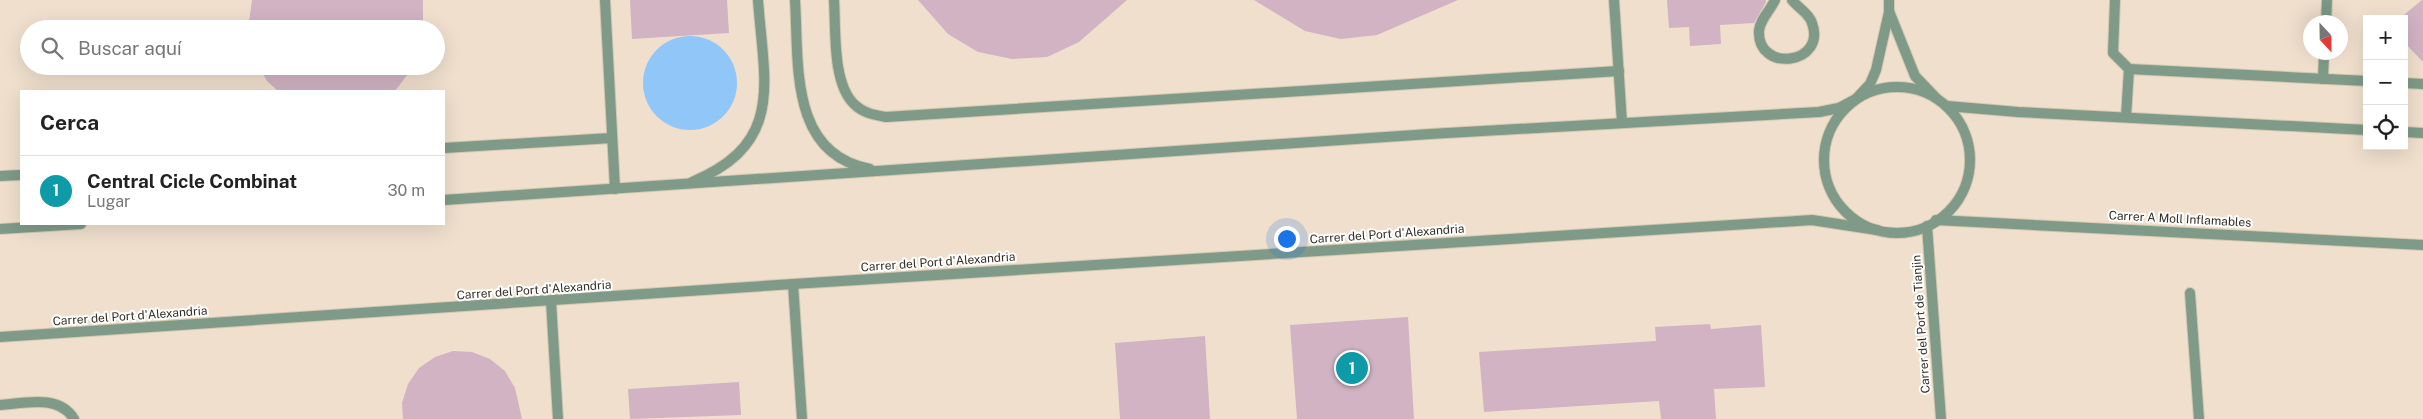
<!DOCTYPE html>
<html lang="es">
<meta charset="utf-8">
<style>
:root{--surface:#fff;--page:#f6f6f6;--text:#222;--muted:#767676;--line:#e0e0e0;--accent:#59782e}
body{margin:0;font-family:"Public Sans",sans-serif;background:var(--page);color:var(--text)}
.controls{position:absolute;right:15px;top:15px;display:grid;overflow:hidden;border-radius:0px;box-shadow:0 5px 20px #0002}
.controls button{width:45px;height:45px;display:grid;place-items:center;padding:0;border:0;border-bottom:1px solid var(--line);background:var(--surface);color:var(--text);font:25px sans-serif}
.compass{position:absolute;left:2303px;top:15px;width:45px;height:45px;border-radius:50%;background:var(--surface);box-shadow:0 5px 20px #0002;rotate:158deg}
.you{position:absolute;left:1286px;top:238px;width:18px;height:18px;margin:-12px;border:4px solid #fff;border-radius:50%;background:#1a73e8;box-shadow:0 0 0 8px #1a73e833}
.badge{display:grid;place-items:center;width:32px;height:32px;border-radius:50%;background:var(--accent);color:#fff;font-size:16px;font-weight:700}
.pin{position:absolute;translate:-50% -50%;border:2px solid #fff;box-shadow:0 1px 5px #0006}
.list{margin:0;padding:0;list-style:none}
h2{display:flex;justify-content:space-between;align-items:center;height:65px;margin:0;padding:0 20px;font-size:21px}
h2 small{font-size:16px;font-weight:400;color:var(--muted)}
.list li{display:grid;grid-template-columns:32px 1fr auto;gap:15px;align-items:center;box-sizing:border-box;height:70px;padding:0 20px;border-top:1px solid var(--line)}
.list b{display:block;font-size:19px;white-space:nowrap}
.list p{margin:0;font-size:16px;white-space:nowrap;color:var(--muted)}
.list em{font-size:16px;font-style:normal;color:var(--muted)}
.icon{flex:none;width:28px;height:28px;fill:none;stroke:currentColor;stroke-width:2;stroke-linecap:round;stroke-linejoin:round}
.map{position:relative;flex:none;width:2423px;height:419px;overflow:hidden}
.search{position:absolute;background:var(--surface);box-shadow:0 5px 20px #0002;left:20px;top:20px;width:425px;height:55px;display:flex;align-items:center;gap:12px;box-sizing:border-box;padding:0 18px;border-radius:28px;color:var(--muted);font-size:19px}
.panel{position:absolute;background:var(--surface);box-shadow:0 5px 20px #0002;left:20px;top:90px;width:425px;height:135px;border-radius:0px}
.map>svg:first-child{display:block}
.industrial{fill:#f0dfcd;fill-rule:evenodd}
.water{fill:#91c7f8}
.building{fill:#d1b3c4}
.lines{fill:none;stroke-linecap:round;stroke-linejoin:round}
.lane-casing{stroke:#d4c9af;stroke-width:12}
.street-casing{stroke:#d4c9af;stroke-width:12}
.lane{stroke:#7f9a88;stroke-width:10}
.street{stroke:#7f9a88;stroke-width:10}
.labels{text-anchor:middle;stroke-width:4;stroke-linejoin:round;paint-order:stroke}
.street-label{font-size:12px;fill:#342f24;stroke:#fff}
</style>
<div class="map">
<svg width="2423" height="419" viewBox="0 0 2423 419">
<rect width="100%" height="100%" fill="#f7ebce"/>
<path class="industrial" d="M 0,0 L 2423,0 L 2423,419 L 0,419 ZM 2367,19 L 2404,19 L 2404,146 L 2367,146 ZM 2310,22 L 2340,22 L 2340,52 L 2310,52 ZM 29,29 L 436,29 L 436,66 L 29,66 ZM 21,91 L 444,91 L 444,224 L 21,224 Z"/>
<circle class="water" cx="690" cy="83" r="47"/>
<g class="building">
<path d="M 252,0 L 423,0 L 423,29 L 248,29 Z"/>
<path d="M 630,0 L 727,0 L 729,33 L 632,39 Z"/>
<path d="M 918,0 L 1127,0 L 1079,42 L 1047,57 L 1012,59 L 978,52 L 948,34 Z"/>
<path d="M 1254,0 L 1458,0 L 1377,35 L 1341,39 L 1305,31 Z"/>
<path d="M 1667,0 L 1766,0 L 1766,2 L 1754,23 L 1720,25 L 1721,44 L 1690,46 L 1689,27 L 1669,28 Z"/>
<path d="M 2422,0 L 2423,0 L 2423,62 L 2404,42 L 2404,19 L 2399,19 Z"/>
<path d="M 258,66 L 414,66 L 395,91 L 278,91 L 267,81 Z"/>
<path d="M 1408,317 L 1414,419 L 1297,419 L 1290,325 Z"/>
<path d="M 1710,324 L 1711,329 L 1761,325 L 1765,387 L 1714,389 L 1716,419 L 1661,419 L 1659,401 L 1484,412 L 1479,352 L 1656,341 L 1655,327 Z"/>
<path d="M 1205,336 L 1210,419 L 1120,419 L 1115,343 Z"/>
<path d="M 453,351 L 472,352 L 490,359 L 505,371 L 515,388 L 522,419 L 403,419 L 402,403 L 408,384 L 419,368 L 435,357 Z"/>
<path d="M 739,382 L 741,415 L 630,419 L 628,389 Z"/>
</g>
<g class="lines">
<defs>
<g id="lane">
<path d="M 605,0 L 615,189"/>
<path d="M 795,0 C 799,64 789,154 870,169"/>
<path d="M 834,0 C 836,29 832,83 854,104 C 863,113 874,115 886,117 L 1619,71"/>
<path d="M 1614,0 L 1622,123"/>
<path d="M 1775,0 C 1770,11 1760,19 1759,31 C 1757,73 1827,65 1812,23 C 1809,13 1798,8 1792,0"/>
<path d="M 1889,0 L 1889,11 L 1915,76 L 1936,98"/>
<path d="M 2115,0 L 2113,53 L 2129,69"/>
<path d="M 2326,22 L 2327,0"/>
<path d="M 2323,79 L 2324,52"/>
<path d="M 2404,83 L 2423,84"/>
<path d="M 1856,99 L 1870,84 L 1876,70 L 1889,12"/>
<path d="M 2126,117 L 2129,69 L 2367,81"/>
<path d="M 444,148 L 612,138"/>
<path d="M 0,176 L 21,175"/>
<path d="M 692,182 C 785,143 764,84 758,0"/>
<path d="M 1927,226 L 1941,419"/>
<path d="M 793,284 L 802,419"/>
<path d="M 2190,293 L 2199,419"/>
<path d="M 551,301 L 558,419"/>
<path d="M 0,405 C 25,403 59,394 74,419"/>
</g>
<g id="street">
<circle cx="1897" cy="160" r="73"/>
<path d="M 1947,106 L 2018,112 L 2367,130"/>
<path d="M 2404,132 L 2423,133"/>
<path d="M 444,200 L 1430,134 L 1819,112 L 1839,108 L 1856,99"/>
<path d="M 1936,220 L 2423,245"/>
<path d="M 0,229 L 81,224"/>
<path d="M 0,337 L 793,284 L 1812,220 L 1877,230"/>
</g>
</defs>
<use href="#lane" class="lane-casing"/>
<use href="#street" class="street-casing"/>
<use href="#lane" class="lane"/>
<use href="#street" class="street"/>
</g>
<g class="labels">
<g class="street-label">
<text transform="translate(2180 219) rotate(3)" y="4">Carrer A Moll Inflamables</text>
<text transform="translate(1387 234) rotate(-4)" y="4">Carrer del Port d'Alexandria</text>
<text transform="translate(938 262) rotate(-4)" y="4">Carrer del Port d'Alexandria</text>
<text transform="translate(534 290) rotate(-4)" y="4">Carrer del Port d'Alexandria</text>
<text transform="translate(130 316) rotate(-4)" y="4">Carrer del Port d'Alexandria</text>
<text transform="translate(1921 324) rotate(-94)" y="4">Carrer del Port de Tianjin</text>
</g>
</g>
</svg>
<div class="controls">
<button>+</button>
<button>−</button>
<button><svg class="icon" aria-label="locate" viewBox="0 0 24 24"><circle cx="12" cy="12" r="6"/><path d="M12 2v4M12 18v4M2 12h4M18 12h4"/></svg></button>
</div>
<svg class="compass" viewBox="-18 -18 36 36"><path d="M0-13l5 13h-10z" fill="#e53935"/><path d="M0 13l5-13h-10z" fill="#767676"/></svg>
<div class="you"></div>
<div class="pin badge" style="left:1352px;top:368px;background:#0f9aa8">1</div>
<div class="search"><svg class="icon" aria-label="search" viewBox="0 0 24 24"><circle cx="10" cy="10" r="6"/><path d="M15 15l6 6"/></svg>Buscar aquí</div>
<section class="panel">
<h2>Cerca<small></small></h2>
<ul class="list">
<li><span class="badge" style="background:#0f9aa8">1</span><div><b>Central Cicle Combinat</b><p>Lugar</p></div><em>30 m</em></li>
</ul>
</section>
</div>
